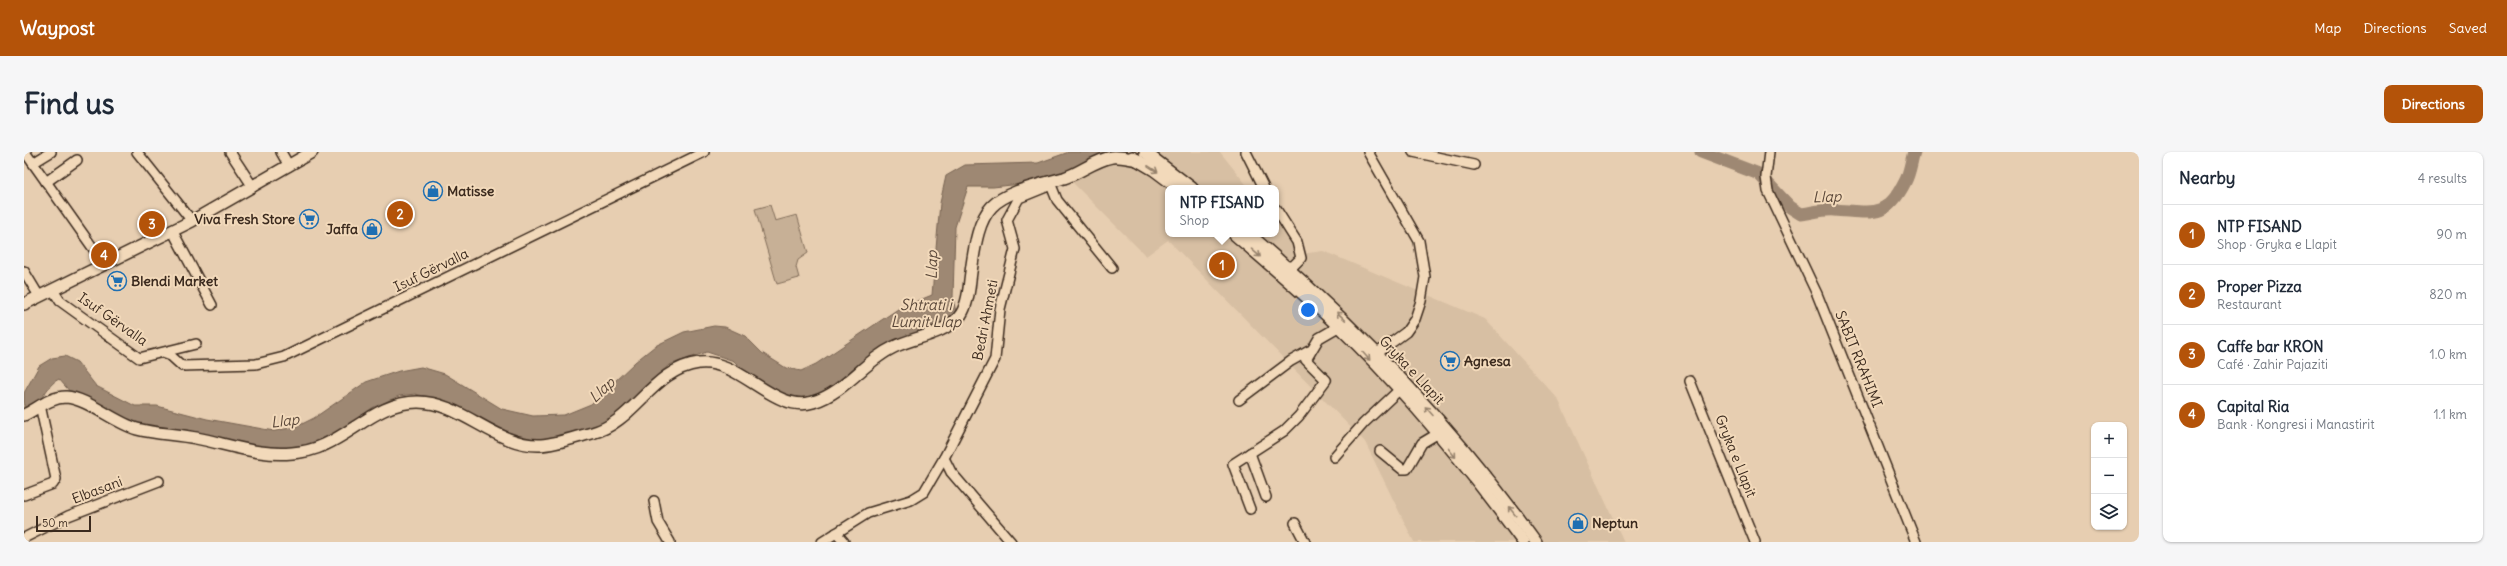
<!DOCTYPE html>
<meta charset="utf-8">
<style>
:root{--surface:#fff;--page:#f6f6f7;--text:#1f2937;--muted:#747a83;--line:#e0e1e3;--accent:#b45309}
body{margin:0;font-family:Delius,sans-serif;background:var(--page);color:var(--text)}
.controls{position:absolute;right:12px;bottom:12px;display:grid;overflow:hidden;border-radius:8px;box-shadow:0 1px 3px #0004}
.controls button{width:36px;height:36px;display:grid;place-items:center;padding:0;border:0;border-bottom:1px solid var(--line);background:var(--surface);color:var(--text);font:20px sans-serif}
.scale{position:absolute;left:12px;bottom:10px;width:55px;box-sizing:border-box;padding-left:4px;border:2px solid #3b2a1e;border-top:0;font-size:11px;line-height:14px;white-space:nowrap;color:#3b2a1e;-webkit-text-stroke:3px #f2d9ba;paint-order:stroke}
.you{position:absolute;left:1284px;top:158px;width:14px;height:14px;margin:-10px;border:3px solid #fff;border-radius:50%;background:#1a73e8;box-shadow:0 0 0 6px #1a73e833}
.badge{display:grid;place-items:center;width:26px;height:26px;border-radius:50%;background:var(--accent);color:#fff;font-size:13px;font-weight:700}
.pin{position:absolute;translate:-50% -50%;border:2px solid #fff;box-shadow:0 1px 4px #0006}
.popup{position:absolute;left:1141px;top:33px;width:114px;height:52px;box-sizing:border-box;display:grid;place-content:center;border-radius:8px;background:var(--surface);filter:drop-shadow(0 1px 3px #0005);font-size:13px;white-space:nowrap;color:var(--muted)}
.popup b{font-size:15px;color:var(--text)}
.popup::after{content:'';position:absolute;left:50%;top:100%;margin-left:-8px;border:8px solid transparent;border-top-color:var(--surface)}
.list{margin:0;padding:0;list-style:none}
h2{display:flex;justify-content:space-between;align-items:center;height:52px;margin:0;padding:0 16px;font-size:17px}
h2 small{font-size:13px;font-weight:400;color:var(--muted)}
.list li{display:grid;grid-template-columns:26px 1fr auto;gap:12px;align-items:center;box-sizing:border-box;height:60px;padding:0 16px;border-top:1px solid var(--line)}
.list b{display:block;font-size:15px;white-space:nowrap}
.list p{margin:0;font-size:13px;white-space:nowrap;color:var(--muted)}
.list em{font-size:13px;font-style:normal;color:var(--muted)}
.icon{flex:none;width:22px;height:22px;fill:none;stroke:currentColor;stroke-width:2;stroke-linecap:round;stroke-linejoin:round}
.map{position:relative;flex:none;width:2115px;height:390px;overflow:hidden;border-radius:8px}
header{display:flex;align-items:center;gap:24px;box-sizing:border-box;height:56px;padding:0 20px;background:var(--accent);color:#fff}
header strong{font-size:19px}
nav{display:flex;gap:22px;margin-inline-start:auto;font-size:14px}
.intro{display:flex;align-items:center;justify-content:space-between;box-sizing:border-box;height:96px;padding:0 24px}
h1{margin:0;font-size:28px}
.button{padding:10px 18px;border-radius:8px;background:var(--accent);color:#fff;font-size:14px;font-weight:700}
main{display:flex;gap:24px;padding:0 24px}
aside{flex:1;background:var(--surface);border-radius:8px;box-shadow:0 1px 3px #0004}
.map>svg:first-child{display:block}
.built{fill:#d7bfa3}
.green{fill:#c7b096;stroke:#816d5a}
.water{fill:#9e8873;stroke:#766251}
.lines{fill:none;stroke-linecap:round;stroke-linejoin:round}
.river{stroke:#9e8873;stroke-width:13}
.minor-casing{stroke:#3b2a1e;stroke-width:12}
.major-casing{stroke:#3b2a1e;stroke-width:14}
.minor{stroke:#f2d9ba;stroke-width:9}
.major{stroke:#f2d9ba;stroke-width:11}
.oneway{stroke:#96826c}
.labels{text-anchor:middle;stroke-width:4;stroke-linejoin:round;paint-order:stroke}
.poi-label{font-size:14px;font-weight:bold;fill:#3b2a1e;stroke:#f2d9ba;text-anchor:start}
.street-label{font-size:14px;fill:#3b2a1e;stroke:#f2d9ba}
.water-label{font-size:15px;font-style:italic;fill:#594638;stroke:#f2d9ba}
</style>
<header>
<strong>Waypost</strong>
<nav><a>Map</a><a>Directions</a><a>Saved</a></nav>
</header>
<div class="intro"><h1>Find us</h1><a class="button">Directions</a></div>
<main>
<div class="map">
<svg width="2115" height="390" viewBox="0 0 2115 390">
<rect width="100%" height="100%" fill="#e7ceb1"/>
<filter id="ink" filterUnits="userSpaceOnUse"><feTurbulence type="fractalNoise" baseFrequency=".025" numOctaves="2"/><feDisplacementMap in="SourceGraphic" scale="8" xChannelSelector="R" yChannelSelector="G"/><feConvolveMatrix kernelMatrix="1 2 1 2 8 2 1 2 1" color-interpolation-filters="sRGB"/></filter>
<g filter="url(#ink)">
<path class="built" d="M 1082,0 L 1196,0 L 1225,36 L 1144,36 L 1144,82 L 1252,82 L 1252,70 L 1277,102 L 1299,99 L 1461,167 L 1534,247 L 1600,390 L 1390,390 L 1341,290 L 1144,88 L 1122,104 L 1049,31 Z"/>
<path class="green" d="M 746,53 L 751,69 L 773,63 L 784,101 L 774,108 L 772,115 L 775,126 L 753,132 L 731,57 Z"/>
<path class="water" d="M 1045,0 L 1086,0 L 1025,29 L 969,35 L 944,35 L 931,75 L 929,145 L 932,161 L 912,175 L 805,238 L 781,247 L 766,246 L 750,240 L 721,220 L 710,209 L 683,200 L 645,213 L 577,276 L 512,292 L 459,275 L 420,249 L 391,242 L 375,244 L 348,256 L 315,280 L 289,294 L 264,299 L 139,282 L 54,249 L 35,227 C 22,232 16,257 0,262 L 0,241 L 15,214 L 28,206 L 41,204 L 53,210 L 72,234 L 111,254 L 133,254 L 183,267 L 250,279 L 272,275 L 290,266 L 342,230 L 375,219 L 397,215 L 421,222 L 478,257 L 509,264 L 540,263 L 567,252 L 611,210 L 631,194 L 660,180 L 690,174 L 701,175 L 721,184 L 738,201 L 762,216 L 777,219 L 792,212 L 874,157 L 908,143 L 916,51 L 922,24 L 941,13 L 1014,11 Z"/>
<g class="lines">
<path class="river" d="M 1677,0 L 1735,22 L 1766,55 L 1777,62 C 1787,61 1799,57 1810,58 C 1846,60 1862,68 1881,30 C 1886,21 1887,9 1890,0"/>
<defs>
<g id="minor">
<path d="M 1,0 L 81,113"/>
<path d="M 113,0 L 168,69"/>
<path d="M 206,0 L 229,35"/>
<path d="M 257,0 L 265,14"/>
<path d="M 1222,0 L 1240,36"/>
<path d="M 1344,0 L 1395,89 L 1401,125 L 1397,149 L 1391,167 L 1382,180 L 1352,202"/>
<path d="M 1389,0 L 1450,13"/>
<path d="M 1745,0 L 1742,25 L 1744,39 L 1793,142 L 1892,390"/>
<path d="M 9,11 L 27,0"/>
<path d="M 22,30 L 53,8"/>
<path d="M 1252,57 L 1273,90 L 1277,106 L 1269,114 L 1260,114"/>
<path d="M 148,78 L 188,153"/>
<path d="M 0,119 L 15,144"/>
<path d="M 29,138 L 36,149 L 115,206 L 172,192"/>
<path d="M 139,201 L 147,204 L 158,214 L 232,212 L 260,205 L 680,0"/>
<path d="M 1666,229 L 1731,390"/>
<path d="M 1215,248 L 1267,209 L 1285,199"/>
<path d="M 1356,299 L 1378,317 L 1383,317 L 1398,291 L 1413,282"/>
<path d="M 1226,301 L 1242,345"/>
<path d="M 1310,305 L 1340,271 L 1374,239"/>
<path d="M 920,306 L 927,320 L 987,390"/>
<path d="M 0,343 L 29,332 L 32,327 L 16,253"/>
<path d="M 630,349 L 634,370 L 646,390"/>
<path d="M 1226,357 L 1209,312 L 1260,279 L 1275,264 L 1302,228 L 1282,208 L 1295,186 L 1314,175"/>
<path d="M 1271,371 L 1281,390"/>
<path d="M 812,381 L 820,390"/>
<path d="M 0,386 L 44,364 L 135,329"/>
<path d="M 798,390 L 844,361 L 887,348 L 900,340 L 920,306 L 971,207 L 976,157 L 991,97 L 983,68 L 995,46 L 1027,33 L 1033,48 L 1088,116"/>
</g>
<g id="major">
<path d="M 1121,0 L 1168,36"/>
<path d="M 1108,5 L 1130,18 L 1154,36"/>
<path d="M 1210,82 C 1245,112 1280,142 1314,174 C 1381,238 1444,315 1499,390"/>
<path d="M 1225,82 C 1331,173 1430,276 1512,390"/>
<path d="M 0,152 L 168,69 L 288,0"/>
<path d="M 0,263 C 13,257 26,245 42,245 C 63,246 91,271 113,277 C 132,282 152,282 172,286 C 193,290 214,297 236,300 C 256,303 281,302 300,293 C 332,279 356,250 394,250 C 438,250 472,295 517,293 C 533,292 552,285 568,281 C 611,270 628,217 675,211 C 716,206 750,262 789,250 C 822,240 840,209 870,195 C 891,185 918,183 935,165 C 943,156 945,139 946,128 C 956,47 964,46 1040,26 C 1056,21 1071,8 1088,5 C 1096,4 1106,7 1114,8"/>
</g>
</defs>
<use href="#minor" class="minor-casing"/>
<use href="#major" class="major-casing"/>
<use href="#minor" class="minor"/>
<use href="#major" class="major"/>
</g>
<defs><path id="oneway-shaft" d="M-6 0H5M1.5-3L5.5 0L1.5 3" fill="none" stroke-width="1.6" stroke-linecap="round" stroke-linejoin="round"/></defs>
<g class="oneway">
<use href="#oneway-shaft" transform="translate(1129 17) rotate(33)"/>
<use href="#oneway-shaft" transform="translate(1232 101) rotate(41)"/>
<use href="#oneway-shaft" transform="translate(1317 164) rotate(-137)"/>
<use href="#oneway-shaft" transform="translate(1342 204) rotate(48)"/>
<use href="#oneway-shaft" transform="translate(1405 259) rotate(-132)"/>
<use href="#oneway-shaft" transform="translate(1428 301) rotate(51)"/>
<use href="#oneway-shaft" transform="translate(1488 359) rotate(-129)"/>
</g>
</g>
<defs>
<symbol id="shop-ring" viewBox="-11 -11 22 22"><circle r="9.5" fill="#f2d9ba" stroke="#1f6fb2" stroke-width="1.5"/><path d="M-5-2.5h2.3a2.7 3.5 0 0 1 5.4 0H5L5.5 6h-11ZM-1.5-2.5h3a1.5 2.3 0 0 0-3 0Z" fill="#1f6fb2"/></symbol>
<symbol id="supermarket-ring" viewBox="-11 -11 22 22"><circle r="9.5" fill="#f2d9ba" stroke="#1f6fb2" stroke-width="1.5"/><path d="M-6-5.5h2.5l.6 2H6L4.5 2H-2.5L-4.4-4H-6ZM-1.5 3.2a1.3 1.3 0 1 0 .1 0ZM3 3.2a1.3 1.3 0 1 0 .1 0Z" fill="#1f6fb2"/></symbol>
</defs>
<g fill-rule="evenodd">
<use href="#shop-ring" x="398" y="28" width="22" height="22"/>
<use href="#supermarket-ring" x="274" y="56" width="22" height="22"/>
<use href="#shop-ring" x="337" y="66" width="22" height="22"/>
<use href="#supermarket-ring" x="82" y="118" width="22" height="22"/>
<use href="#supermarket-ring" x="1415" y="198" width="22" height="22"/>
<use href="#shop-ring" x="1543" y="360" width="22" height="22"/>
</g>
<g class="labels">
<g class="poi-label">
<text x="423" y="44">Matisse</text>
<text x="271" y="72" text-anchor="end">Viva Fresh Store</text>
<text x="334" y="82" text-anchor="end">Jaffa</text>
<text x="107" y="134">Blendi Market</text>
<text x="1440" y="214">Agnesa</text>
<text x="1568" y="376">Neptun</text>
</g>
<g class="street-label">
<text transform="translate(407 118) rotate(-26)" y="5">Isuf Gërvalla</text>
<text transform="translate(89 167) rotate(35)" y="5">Isuf Gërvalla</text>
<text transform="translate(961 168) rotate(-79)" y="5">Bedri Ahmeti</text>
<text transform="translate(1835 207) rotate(68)" y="5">SABIT RRAHIMI</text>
<text transform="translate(1388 218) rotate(47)" y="5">Gryka e Llapit</text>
<text transform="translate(1712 304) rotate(68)" y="5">Gryka e Llapit</text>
<text transform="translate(73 338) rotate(-21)" y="5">Elbasani</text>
</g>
<g class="water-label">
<text transform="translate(1803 45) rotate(-2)" y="5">Llap</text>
<text transform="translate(908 113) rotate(-89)" y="5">Llap</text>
<text x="902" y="158">Shtrati i<tspan x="902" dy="17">Lumit Llap</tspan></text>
<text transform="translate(578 238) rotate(-43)" y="5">Llap</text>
<text transform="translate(261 269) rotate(-7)" y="5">Llap</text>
</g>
</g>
</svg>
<div class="controls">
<button>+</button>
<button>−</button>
<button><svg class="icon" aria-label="layers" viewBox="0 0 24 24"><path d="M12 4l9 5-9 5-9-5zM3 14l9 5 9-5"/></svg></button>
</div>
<div class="scale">50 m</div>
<div class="you"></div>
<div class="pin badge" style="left:1198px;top:113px">1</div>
<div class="popup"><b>NTP FISAND</b>Shop</div>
<div class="pin badge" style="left:376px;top:62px">2</div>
<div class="pin badge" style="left:128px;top:72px">3</div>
<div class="pin badge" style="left:80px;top:103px">4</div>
</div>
<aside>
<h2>Nearby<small>4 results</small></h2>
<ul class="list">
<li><span class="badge">1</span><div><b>NTP FISAND</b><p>Shop · Gryka e Llapit</p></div><em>90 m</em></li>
<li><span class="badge">2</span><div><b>Proper Pizza</b><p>Restaurant</p></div><em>820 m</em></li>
<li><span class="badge">3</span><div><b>Caffe bar KRON</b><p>Café · Zahir Pajaziti</p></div><em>1.0 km</em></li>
<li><span class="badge">4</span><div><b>Capital Ria</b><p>Bank · Kongresi i Manastirit</p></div><em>1.1 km</em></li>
</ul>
</aside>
</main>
